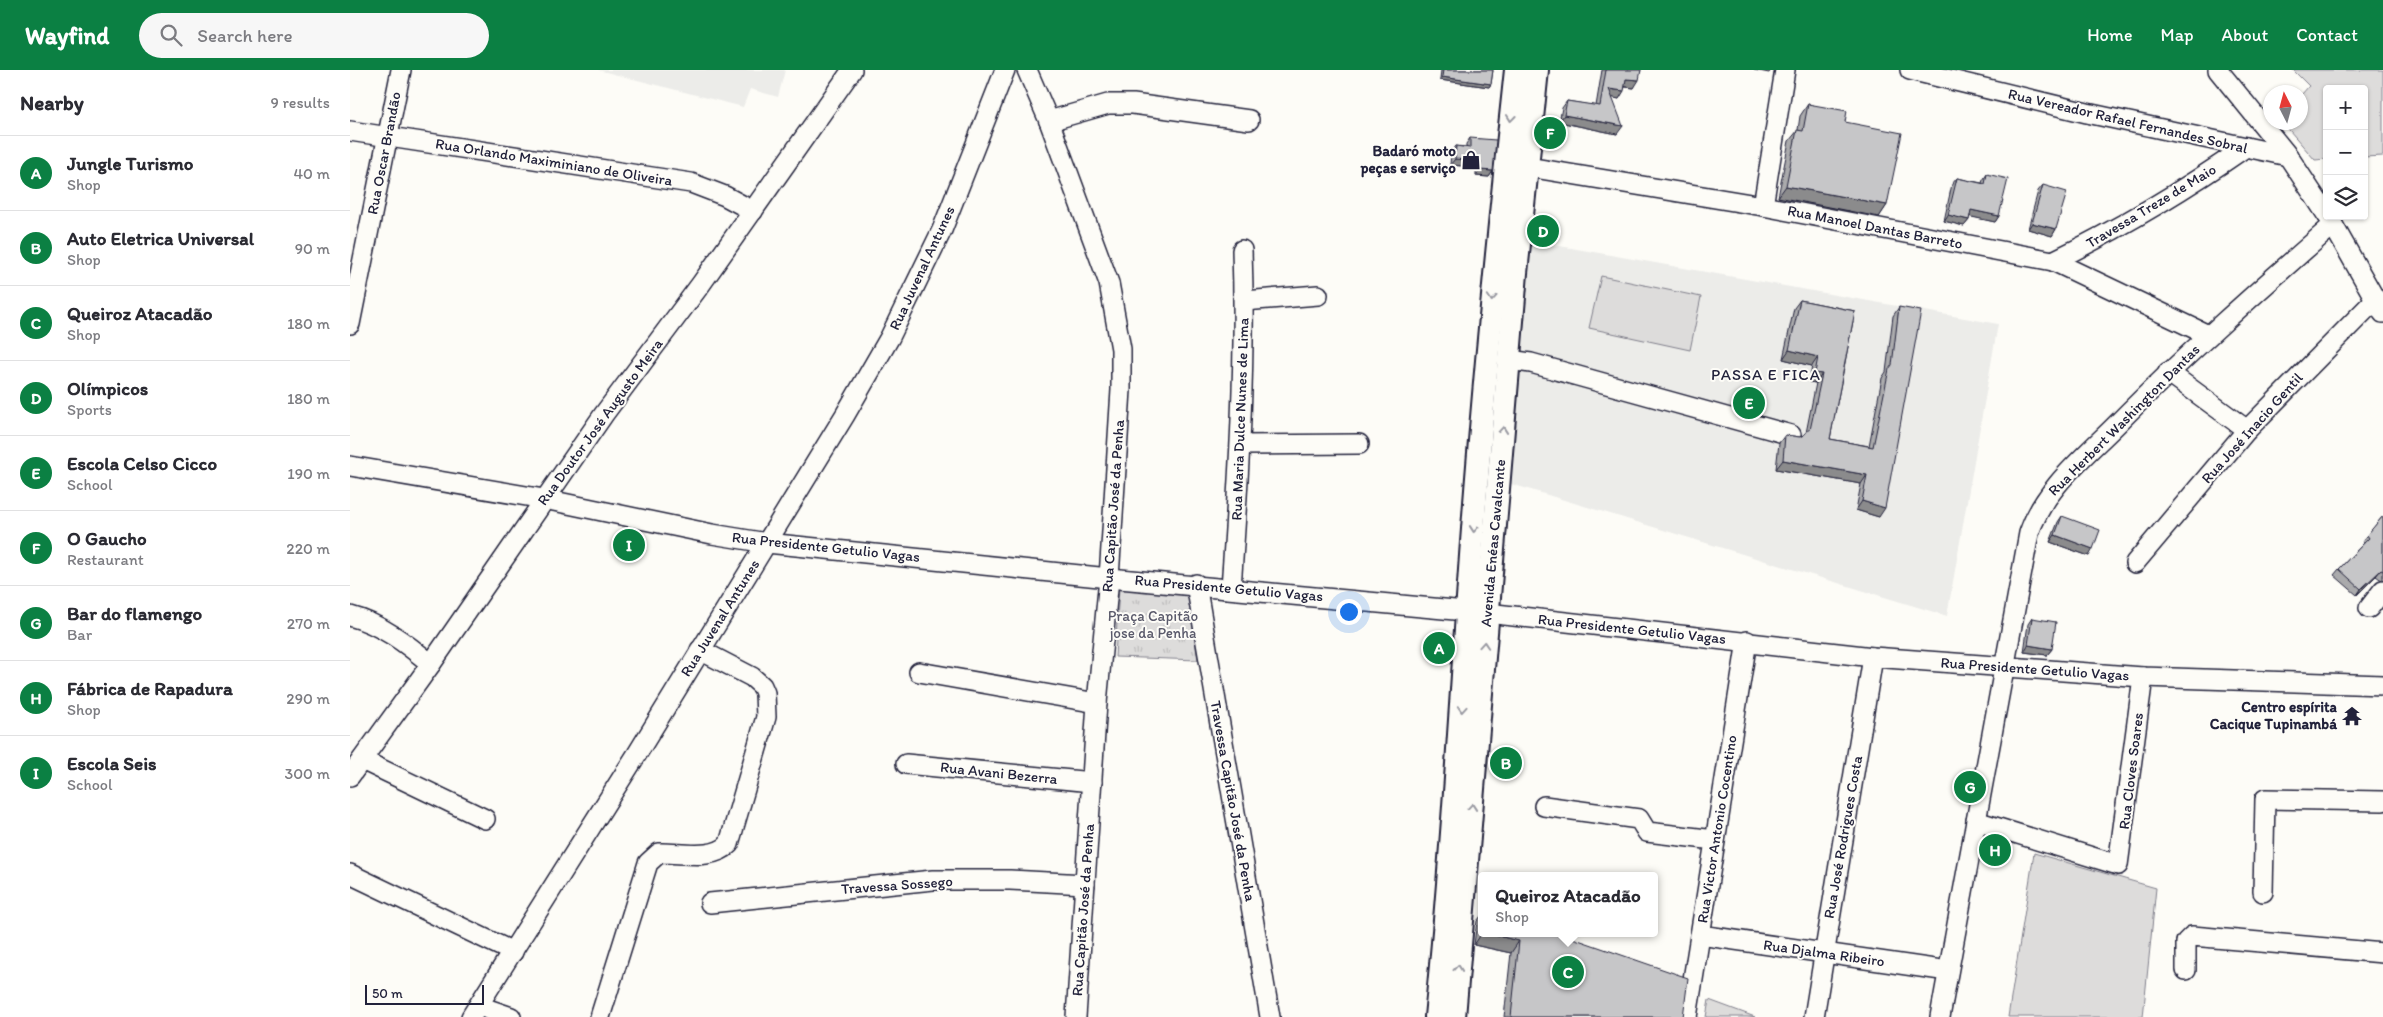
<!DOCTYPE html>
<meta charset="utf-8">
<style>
:root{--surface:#fff;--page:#f7f7f7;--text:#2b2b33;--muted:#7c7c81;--line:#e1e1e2;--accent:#0b8043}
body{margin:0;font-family:Itim,sans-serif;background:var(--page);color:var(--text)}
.controls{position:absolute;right:15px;top:15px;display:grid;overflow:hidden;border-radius:5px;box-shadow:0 1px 4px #0004}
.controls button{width:45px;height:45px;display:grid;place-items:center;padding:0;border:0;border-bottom:1px solid var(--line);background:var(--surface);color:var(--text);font:25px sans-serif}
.compass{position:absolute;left:1913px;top:15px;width:45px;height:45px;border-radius:50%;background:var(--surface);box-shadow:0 1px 4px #0004;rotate:354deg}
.scale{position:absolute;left:15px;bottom:12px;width:119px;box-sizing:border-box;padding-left:5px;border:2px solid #22223b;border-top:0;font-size:14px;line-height:18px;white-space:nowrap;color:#22223b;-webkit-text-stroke:4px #fdfcf7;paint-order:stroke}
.you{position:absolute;left:998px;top:541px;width:18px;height:18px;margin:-12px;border:4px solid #fff;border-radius:50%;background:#1a73e8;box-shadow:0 0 0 8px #1a73e833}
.badge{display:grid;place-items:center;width:32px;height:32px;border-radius:50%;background:var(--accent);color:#fff;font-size:16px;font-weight:700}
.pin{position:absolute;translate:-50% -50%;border:2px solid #fff;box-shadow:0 1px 5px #0006}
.popup{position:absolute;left:1128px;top:802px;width:180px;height:65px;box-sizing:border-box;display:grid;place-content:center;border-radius:5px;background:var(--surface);filter:drop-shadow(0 1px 4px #0005);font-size:16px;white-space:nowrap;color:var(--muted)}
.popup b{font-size:19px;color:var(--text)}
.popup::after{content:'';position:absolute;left:50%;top:100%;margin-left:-10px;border:10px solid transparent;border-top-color:var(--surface)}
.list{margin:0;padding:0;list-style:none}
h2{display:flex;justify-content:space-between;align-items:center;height:65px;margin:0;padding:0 20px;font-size:21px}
h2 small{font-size:16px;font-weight:400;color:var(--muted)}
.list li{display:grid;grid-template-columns:32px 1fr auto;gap:15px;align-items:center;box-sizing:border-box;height:75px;padding:0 20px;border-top:1px solid var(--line)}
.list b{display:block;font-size:19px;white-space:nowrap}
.list p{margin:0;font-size:16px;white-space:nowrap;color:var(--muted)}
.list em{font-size:16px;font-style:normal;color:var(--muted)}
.icon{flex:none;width:28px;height:28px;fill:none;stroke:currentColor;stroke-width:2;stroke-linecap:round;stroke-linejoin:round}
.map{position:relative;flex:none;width:2033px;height:947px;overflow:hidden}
header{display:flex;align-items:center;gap:30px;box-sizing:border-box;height:70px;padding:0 25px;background:var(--accent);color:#fff}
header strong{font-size:24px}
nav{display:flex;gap:28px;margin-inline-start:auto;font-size:18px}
.search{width:350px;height:45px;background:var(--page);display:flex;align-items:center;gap:12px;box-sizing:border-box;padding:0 18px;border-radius:28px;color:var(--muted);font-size:19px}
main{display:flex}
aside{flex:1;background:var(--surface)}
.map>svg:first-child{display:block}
.built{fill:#ecece9}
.grass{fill:#dddcdb;stroke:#807f8b}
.park{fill:url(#park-tufts);stroke:#807f8b}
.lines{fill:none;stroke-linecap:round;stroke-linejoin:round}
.minor-casing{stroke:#22223b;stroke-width:22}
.major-casing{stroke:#22223b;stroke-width:26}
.minor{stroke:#fdfcf7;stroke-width:19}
.major{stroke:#fdfcf7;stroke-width:22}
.wall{fill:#aaaaac;stroke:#22223b}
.shaded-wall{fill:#8b8b8c;stroke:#22223b}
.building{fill:#c6c6c8;stroke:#22223b}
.oneway{stroke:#9a9aa2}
.labels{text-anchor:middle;stroke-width:4;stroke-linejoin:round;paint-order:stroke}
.street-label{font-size:15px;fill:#22223b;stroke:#fdfcf7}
.poi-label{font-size:15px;font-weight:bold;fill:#22223b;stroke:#fdfcf7;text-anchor:end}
.park-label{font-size:15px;fill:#5a5a6b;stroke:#fdfcf7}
.neighbourhood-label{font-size:16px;letter-spacing:1px;fill:#22223b;stroke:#fdfcf7}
</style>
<header>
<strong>Wayfind</strong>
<div class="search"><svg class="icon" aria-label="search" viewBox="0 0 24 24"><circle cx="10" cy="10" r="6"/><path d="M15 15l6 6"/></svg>Search here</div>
<nav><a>Home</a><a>Map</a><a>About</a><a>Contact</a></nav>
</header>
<main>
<aside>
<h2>Nearby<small>9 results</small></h2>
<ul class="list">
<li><span class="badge">A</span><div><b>Jungle Turismo</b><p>Shop</p></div><em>40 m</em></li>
<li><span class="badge">B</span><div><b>Auto Eletrica Universal</b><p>Shop</p></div><em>90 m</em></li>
<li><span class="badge">C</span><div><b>Queiroz Atacadão</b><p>Shop</p></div><em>180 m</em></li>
<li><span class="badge">D</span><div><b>Olímpicos</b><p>Sports</p></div><em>180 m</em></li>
<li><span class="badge">E</span><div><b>Escola Celso Cicco</b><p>School</p></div><em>190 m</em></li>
<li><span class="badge">F</span><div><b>O Gaucho</b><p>Restaurant</p></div><em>220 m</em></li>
<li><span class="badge">G</span><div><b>Bar do flamengo</b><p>Bar</p></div><em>270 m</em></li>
<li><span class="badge">H</span><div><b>Fábrica de Rapadura</b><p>Shop</p></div><em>290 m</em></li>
<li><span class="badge">I</span><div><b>Escola Seis</b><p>School</p></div><em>300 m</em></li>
</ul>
</aside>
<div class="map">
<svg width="2033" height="947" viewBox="0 0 2033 947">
<defs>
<pattern id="park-tufts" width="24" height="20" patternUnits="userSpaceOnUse" patternTransform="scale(1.25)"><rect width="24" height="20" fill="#dddcdb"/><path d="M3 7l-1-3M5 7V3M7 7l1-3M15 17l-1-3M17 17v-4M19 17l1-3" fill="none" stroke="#bdbcbd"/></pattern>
</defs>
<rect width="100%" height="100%" fill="#fdfcf7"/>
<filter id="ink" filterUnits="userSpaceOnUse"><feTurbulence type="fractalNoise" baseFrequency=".02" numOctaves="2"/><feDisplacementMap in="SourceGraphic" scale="10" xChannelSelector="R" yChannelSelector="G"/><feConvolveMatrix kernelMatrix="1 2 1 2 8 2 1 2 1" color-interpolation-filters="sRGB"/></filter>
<g filter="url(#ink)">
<g class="built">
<path d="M 248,0 L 435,0 L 428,27 L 400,19 L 393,37 Z"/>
<path d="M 1176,170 L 1648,254 L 1597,546 L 1158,413 Z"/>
</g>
<g class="grass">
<path d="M 1943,0 L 2033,0 L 2033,86 L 2014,87 L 2014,19 L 1977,19 L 1977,89 L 1965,90 L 1933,53 L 1950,52 L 1951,25 L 1959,16 Z"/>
<path d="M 1251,206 L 1351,227 L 1340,280 L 1239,258 Z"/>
<path d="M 1684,783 L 1806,818 L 1793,947 L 1658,947 Z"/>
<path d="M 1359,930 L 1405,947 L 1356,947 Z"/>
</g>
<path class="park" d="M 769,517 L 838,525 L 848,590 L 765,587 Z"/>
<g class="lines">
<defs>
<g id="minor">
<path d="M 677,0 L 699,51 L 759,213 L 771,279 L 771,320 L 759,508 L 747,633 L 726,947"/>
<path d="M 1560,0 L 1737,43 L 1938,86"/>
<path d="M 1868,0 L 1938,86 L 1977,145"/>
<path d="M 699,51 L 758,34 L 783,34 L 899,50"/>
<path d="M 0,61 L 341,113 L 375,126 L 403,141"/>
<path d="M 1178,97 L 1413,136 L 1703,191 L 1858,265"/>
<path d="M 1413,136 L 1435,0"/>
<path d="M 1978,146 L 2033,243"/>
<path d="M 1703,191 C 1771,158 1834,120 1896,77"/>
<path d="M 894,231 L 968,225"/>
<path d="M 0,254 L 51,0"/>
<path d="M 1159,290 L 1181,293 L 1441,365"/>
<path d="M 1818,302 L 1897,360"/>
<path d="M 892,375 L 1009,374"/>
<path d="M 0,396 L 194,429 L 362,464 L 417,473 L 759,508 L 1137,543 L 1523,587 L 1793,607 L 2033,615"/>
<path d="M 1785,493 L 1897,360 L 2026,229"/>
<path d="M 846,514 L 920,947"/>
<path d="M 881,518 C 889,405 896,293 892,180"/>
<path d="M 2019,538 L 2033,520"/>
<path d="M 0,546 C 31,554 57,574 81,594"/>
<path d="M 569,602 L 747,633"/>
<path d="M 12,690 L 135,749"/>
<path d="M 556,694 L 742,712"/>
<path d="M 0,706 L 81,594 L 254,344 L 351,214 L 502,0"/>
<path d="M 1194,736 L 1289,749 L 1297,762 L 1365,770"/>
<path d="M 1626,751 L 1768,795 L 1793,607"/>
<path d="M 0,804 L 163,882"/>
<path d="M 1913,822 L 1915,729 L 2033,731"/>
<path d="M 360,833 L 583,810 L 660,810 L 735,814"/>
<path d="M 1350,865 L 1598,901"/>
<path d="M 1836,900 L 1836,872 L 1842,866 L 2033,883"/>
<path d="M 129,936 L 161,947"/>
<path d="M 121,947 L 287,684 L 495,345 L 540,267 L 592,160 L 655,0"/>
<path d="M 250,947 L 298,793 L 309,783 C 330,782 363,791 379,774 L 416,647 L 415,623 L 412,616 L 402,607 L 350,580"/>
<path d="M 1337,947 L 1397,571"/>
<path d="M 1464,947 L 1523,587"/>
<path d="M 1590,947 L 1679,463 C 1694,419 1733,388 1766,355 C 1835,285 1909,220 1983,155"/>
</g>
<g id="major">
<path d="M 1086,947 C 1100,808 1109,668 1118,528 C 1130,352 1147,176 1166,0"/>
<path d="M 1104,947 L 1166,203 L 1187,0"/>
</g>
</defs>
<use href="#minor" class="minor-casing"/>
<use href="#major" class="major-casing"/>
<use href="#minor" class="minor"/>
<use href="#major" class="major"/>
</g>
<g class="wall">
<path d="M 1091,0 L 1143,0 L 1141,14 L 1139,17 L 1090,10 Z"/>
<path d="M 1252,0 L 1291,0 L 1284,18 L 1275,17 L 1269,29 L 1262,27 L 1267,64 L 1209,52 L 1212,38 L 1217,31 L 1246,36 Z"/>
<path d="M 1458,34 L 1495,52 L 1537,135 L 1529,147 L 1428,127 L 1439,71 L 1448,60 L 1450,46 Z"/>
<path d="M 1120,68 L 1143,101 L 1139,107 L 1126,106 L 1126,97 L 1100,95 L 1101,83 L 1106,76 L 1116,77 L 1116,74 Z"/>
<path d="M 1637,104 L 1649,146 L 1645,152 L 1619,146 L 1619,150 L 1614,156 L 1594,151 L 1602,114 L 1607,108 L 1632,113 L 1633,110 Z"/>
<path d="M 1693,115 L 1706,159 L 1702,166 L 1678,159 L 1688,121 Z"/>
<path d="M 1450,230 L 1505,241 L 1480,369 L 1519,376 L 1532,308 L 1536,302 L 1543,246 L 1549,237 L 1529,447 L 1506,440 L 1511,414 L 1426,399 L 1429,373 L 1435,365 L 1450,367 L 1454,365 L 1456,363 L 1466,313 L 1459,312 L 1462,296 L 1433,289 L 1444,238 Z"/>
<path d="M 1712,446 L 1739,486 L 1700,472 L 1708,452 Z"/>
<path d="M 2033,446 L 2033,510 L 2030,509 L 2026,506 L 2007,525 L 1984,505 L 1989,499 L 2014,473 L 2012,472 Z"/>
<path d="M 1682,548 L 1702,579 L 1697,585 L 1674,582 L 1678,554 Z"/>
<path d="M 1132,845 L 1132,863 L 1208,863 L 1333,947 L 1154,947 L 1161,883 L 1124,875 L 1127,851 Z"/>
</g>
<g class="shaded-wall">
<path d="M 1404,0 L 1421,0 L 1419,3 Z"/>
<path d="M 1092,7 L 1141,14 L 1139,17 L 1090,10 Z"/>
<path d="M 1276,9 L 1289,10 L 1284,18 L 1271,16 Z"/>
<path d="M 1259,19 L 1274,21 L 1269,29 L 1254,26 Z"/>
<path d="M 1214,45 L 1273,56 L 1267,64 L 1209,52 Z"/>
<path d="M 1105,89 L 1131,91 L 1126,97 L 1100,95 Z"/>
<path d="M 1130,100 L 1143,101 L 1139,107 L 1126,106 Z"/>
<path d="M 1436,116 L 1537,135 L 1529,147 L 1428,127 Z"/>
<path d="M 1621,140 L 1649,146 L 1645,152 L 1617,146 Z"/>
<path d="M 1598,145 L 1619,150 L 1614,156 L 1594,151 Z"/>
<path d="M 1682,153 L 1706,159 L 1702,166 L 1678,159 Z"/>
<path d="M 1439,280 L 1468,287 L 1462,296 L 1433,289 Z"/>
<path d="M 1465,303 L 1472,304 L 1466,313 L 1459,312 Z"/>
<path d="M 1433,390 L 1517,405 L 1511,414 L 1426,399 Z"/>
<path d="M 1512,431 L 1535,438 L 1529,447 L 1506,440 Z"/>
<path d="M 1705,465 L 1743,479 L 1739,486 L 1700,472 Z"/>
<path d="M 2031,500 L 2026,506 L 2007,525 L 2011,519 Z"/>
<path d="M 1678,575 L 1702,579 L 1697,585 L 1674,582 Z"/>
<path d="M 1132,863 L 1136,863 L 1169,871 L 1161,883 L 1124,875 Z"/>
</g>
<g class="building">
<path d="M 1093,0 L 1143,0 L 1141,14 L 1092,7 Z"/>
<path d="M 1256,0 L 1291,0 L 1289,10 L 1276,9 L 1274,21 L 1259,19 L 1273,56 L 1214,45 L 1217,31 L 1250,36 Z"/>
<path d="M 1458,34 L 1497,41 L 1495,52 L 1552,63 L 1537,135 L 1436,116 L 1447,60 L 1453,61 Z"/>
<path d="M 1120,68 L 1146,70 L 1143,101 L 1130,100 L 1131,91 L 1105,89 L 1106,76 L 1120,78 Z"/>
<path d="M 1637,104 L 1658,109 L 1649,146 L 1621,140 L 1619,150 L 1598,145 L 1607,108 L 1635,114 Z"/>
<path d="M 1693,115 L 1717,122 L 1706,159 L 1682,153 Z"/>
<path d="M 1450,230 L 1505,241 L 1480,369 L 1523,377 L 1539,299 L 1542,295 L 1549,237 L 1571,241 L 1535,438 L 1512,431 L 1517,405 L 1433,390 L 1435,365 L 1450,367 L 1455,364 L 1458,360 L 1460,360 L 1472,304 L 1465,303 L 1468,287 L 1439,280 Z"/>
<path d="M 1712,446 L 1750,460 L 1743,479 L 1705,465 Z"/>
<path d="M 2033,446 L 2033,501 L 2031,500 L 2011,519 L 1989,499 L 2019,468 L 2017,465 Z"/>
<path d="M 1682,548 L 1706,552 L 1702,579 L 1678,575 Z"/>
<path d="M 1136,863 L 1208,863 L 1338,908 L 1333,947 L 1161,947 L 1169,871 Z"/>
</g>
<defs><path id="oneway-chevron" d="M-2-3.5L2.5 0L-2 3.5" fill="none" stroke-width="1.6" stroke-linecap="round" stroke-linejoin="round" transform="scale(1.25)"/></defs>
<g class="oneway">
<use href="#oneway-chevron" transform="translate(1161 48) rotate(96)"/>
<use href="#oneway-chevron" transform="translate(1142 228) rotate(94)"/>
<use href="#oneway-chevron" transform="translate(1153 360) rotate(-85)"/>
<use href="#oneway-chevron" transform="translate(1124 459) rotate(95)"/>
<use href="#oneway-chevron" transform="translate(1134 575) rotate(-86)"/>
<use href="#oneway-chevron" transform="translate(1112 639) rotate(94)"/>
<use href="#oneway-chevron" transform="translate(1122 737) rotate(-85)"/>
<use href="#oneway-chevron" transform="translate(1108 898) rotate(-85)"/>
</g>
</g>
<defs>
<symbol id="shop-bare" viewBox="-9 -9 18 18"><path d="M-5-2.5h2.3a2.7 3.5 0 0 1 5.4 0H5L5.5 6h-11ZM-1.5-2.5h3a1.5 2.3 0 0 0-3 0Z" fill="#22223b" stroke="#fdfcf7" stroke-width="2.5" paint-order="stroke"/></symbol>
<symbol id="temple-bare" viewBox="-9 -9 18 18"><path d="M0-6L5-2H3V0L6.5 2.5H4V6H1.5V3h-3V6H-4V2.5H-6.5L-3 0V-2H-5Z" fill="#22223b" stroke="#fdfcf7" stroke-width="2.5" paint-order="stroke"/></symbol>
</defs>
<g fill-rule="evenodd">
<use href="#shop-bare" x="1107" y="76" width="28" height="28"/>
<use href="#temple-bare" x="1988" y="632" width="28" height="28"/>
</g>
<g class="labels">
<g class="street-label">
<text transform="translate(1778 51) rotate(13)" y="5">Rua Vereador Rafael Fernandes Sobral</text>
<text transform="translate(34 83) rotate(-79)" y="5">Rua Oscar Brandão</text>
<text transform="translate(204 92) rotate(9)" y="5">Rua Orlando Maximiniano de Oliveira</text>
<text transform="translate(1801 136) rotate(-31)" y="5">Travessa Treze de Maio</text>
<text transform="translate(1525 157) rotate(11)" y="5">Rua Manoel Dantas Barreto</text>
<text transform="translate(572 198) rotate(-65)" y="5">Rua Juvenal Antunes</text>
<text transform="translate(890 349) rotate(-88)" y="5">Rua Maria Dulce Nunes de Lima</text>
<text transform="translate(1774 350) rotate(-45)" y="5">Rua Herbert Washington Dantas</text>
<text transform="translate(250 352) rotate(-54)" y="5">Rua Doutor José Augusto Meira</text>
<text transform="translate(1902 358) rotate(-48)" y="5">Rua José Inacio Gentil</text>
<text transform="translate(763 436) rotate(-86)" y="5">Rua Capitão José da Penha</text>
<text transform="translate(1143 473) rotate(-85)" y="5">Avenida Enéas Cavalcante</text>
<text transform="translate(476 477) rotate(6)" y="5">Rua Presidente Getulio Vagas</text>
<text transform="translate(879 518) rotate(5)" y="5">Rua Presidente Getulio Vagas</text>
<text transform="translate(370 548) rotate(-58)" y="5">Rua Juvenal Antunes</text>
<text transform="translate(1282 559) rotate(6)" y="5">Rua Presidente Getulio Vagas</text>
<text transform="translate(1685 599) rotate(4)" y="5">Rua Presidente Getulio Vagas</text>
<text transform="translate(1781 701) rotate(-83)" y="5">Rua Cloves Soares</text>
<text transform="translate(649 703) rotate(6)" y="5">Rua Avani Bezerra</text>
<text transform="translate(883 731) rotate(80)" y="5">Travessa Capitão José da Penha</text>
<text transform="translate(1367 759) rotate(-81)" y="5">Rua Victor Antonio Cocentino</text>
<text transform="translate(1493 767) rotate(-80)" y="5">Rua José Rodrigues Costa</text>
<text transform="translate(547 815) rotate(-4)" y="5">Travessa Sossego</text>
<text transform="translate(733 840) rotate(-86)" y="5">Rua Capitão José da Penha</text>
<text transform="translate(1474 883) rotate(8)" y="5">Rua Djalma Ribeiro</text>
</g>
<g class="poi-label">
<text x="1106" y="86">Badaró moto<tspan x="1106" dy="17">peças e serviço</tspan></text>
<text x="1987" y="642">Centro espírita<tspan x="1987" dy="17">Cacique Tupinambá</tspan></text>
</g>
<g class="park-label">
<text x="803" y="551">Praça Capitão<tspan x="803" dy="17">jose da Penha</tspan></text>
</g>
<g class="neighbourhood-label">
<text x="1416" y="310">PASSA E FICA</text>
</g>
</g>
</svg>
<div class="controls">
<button>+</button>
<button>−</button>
<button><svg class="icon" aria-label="layers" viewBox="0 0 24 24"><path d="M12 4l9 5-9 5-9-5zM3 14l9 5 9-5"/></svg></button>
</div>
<svg class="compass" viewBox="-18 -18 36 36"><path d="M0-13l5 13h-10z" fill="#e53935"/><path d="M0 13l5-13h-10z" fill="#7c7c81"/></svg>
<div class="scale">50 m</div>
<div class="you"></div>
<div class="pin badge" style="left:1089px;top:578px">A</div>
<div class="pin badge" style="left:1156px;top:693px">B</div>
<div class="pin badge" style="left:1218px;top:902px">C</div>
<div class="popup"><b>Queiroz Atacadão</b>Shop</div>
<div class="pin badge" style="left:1193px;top:161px">D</div>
<div class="pin badge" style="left:1399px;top:333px">E</div>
<div class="pin badge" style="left:1200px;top:63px">F</div>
<div class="pin badge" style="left:1620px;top:717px">G</div>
<div class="pin badge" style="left:1645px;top:780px">H</div>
<div class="pin badge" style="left:279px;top:475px">I</div>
</div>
</main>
